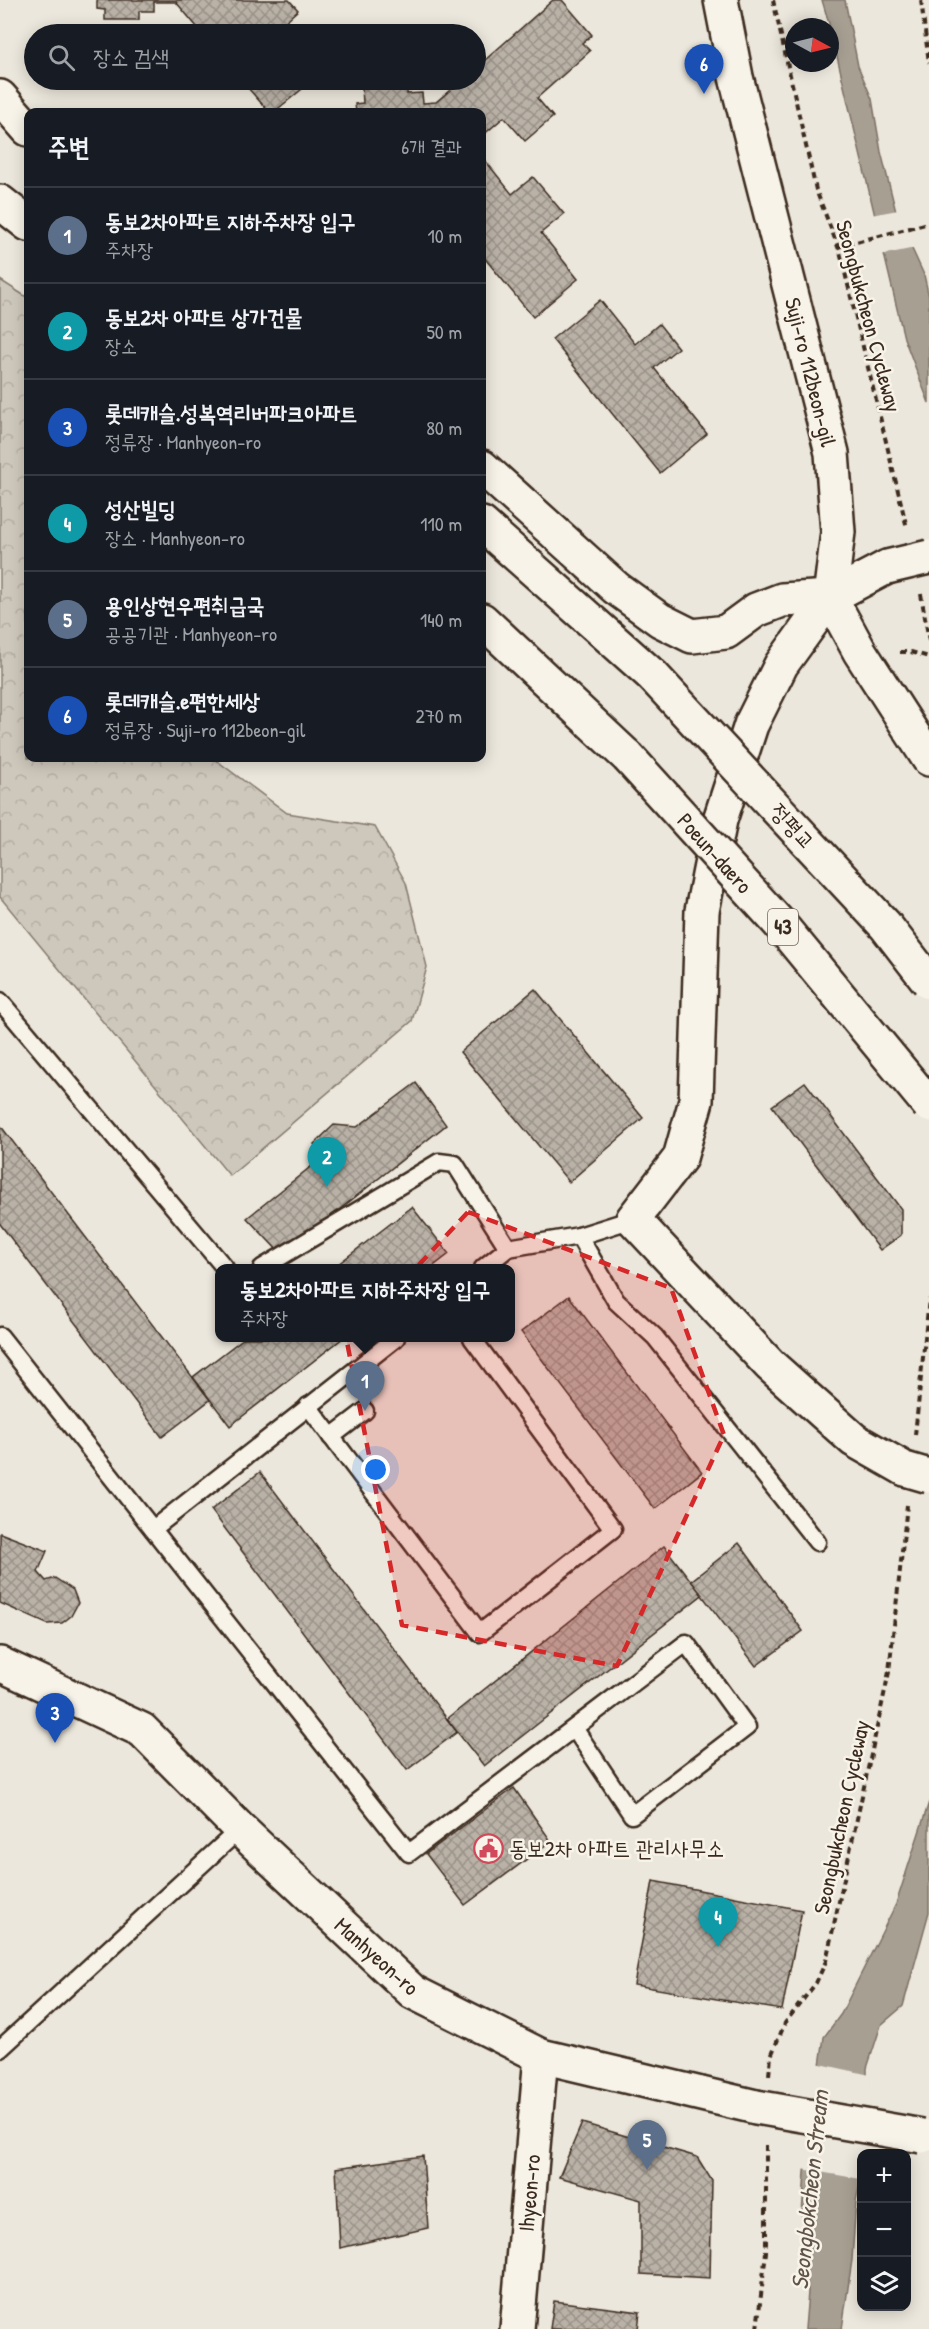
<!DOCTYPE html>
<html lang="ko">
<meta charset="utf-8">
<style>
:root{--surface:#171b24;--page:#242831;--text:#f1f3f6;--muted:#9ea1a6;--line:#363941;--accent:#0f766e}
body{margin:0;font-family:"Patrick Hand","Poor Story",sans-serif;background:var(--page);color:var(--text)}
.controls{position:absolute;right:18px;bottom:18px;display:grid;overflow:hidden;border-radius:12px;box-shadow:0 3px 15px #0003}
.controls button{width:54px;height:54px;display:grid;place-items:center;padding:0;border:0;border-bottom:2px solid var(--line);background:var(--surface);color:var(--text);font:30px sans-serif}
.compass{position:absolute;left:785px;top:18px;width:54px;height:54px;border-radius:50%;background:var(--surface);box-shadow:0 3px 15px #0003;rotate:97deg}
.you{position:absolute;left:376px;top:1470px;width:21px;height:21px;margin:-15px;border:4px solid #fff;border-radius:50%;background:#1a73e8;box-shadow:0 0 0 9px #1a73e833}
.badge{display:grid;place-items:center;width:39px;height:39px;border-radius:50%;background:var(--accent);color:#fff;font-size:20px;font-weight:700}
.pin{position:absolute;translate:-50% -50px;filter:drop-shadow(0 2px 3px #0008)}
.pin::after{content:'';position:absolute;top:32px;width:21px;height:18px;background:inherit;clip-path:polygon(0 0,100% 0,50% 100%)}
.popup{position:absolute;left:215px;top:1264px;width:300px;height:78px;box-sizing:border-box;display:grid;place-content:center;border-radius:12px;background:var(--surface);filter:drop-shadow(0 2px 4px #0005);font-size:20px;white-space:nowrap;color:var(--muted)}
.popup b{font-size:22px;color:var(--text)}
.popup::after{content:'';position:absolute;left:50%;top:100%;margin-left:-12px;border:12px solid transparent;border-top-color:var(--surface)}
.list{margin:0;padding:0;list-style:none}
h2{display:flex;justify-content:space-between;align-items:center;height:78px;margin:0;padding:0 24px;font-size:26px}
h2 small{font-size:20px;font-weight:400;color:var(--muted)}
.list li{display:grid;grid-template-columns:39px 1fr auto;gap:18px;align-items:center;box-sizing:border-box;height:96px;padding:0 24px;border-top:2px solid var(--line)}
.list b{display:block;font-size:22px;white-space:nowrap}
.list p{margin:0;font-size:20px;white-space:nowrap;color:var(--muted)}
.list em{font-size:20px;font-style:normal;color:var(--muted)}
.icon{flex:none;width:33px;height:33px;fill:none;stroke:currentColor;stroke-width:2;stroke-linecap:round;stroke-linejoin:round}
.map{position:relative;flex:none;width:929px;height:2329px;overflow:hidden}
.search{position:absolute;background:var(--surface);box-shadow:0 3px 15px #0003;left:24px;top:24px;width:462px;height:66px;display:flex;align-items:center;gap:15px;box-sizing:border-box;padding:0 21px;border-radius:33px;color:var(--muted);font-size:22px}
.panel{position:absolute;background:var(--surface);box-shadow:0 3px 15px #0003;left:24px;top:108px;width:462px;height:654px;border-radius:12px}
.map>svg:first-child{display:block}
.forest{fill:url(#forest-crowns);stroke:#84796d;stroke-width:1.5}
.water{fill:#a89f93;stroke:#7c7064;stroke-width:1.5}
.pier{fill:#ece7dc}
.building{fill:url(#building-cross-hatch);stroke:#3b2a1e;stroke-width:1.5}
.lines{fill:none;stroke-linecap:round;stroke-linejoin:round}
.service-casing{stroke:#3b2a1e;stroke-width:21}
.minor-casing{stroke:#3b2a1e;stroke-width:38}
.tertiary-casing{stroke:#3b2a1e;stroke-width:38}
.primary-casing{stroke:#3b2a1e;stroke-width:38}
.path{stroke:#3b2a1e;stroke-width:4;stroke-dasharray:6 4.5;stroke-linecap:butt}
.service{stroke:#f7f3e8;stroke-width:16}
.minor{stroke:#f7f3e8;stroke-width:33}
.tertiary{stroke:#f7f3e8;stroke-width:33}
.primary{stroke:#f7f3e8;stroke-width:33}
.minor-bridge-casing{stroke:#3b2a1e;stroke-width:38;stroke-linecap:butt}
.tertiary-bridge-casing{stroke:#3b2a1e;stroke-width:38;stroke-linecap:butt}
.primary-bridge-casing{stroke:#3b2a1e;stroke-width:38;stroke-linecap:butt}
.minor-bridge{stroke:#f7f3e8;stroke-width:33}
.tertiary-bridge{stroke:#f7f3e8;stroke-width:33}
.primary-bridge{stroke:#f7f3e8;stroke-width:33}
.marked{fill:#d62828;fill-opacity:0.2;stroke:#d62828;stroke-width:4.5;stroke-dasharray:12 8;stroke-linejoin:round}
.labels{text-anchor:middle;stroke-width:5;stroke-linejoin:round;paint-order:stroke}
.shield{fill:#f7f3e8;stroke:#73665b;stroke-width:1.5}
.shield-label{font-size:21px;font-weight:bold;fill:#3b2a1e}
.street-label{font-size:22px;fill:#3b2a1e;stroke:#f7f3e8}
.poi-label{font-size:22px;fill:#3b2a1e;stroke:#f7f3e8;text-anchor:start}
.water-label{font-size:24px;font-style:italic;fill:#615347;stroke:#f7f3e8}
</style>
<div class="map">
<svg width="929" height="2329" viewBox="0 0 929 2329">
<defs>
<pattern id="forest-crowns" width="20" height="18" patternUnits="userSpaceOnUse" patternTransform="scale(1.5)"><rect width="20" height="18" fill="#cec8bc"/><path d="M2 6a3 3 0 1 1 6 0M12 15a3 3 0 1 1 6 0" fill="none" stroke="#b2aca1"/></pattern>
<pattern id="building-cross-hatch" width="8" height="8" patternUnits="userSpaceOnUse" patternTransform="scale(1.5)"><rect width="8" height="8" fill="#bab2a7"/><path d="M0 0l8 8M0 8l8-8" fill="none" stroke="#989187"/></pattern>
</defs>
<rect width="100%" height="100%" fill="#ece7dc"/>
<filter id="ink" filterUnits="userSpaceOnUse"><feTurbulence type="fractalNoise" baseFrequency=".0167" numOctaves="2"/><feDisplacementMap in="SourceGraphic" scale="12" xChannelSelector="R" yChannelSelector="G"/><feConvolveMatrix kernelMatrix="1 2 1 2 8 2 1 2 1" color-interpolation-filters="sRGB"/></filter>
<g filter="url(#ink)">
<path class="forest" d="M 0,280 L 28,298 L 28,758 L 213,758 L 287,813 L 375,827 L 406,883 L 427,967 L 412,1021 L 230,1176 L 0,897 Z"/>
<g class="water">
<path d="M 822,0 L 845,0 L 858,66 L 872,99 L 881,152 L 897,216 L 924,275 L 929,297 L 929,403 L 904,338 L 830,27 Z"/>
<path d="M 929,1802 L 929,1912 L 903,2006 L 881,2025 L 867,2068 L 867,2153 L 862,2154 L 861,2178 L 856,2201 L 852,2260 L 842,2329 L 805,2329 L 808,2292 L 802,2214 L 805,2172 L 824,2037 L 841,2014 L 896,1904 Z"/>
</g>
<g class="pier">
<path d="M 898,210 L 915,248 L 881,255 L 871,215 Z"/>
<path d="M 816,2063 L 870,2075 L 870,2154 L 862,2154 L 861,2179 L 802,2169 Z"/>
</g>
<g class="building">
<path d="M 97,0 L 289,0 L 298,10 L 280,26 L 287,34 L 203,34 L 176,2 L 154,2 L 154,11 L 139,11 L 139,20 L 105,20 L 105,10 L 97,9 Z"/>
<path d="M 553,0 L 562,0 L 592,35 L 582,43 L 590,51 L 537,98 L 553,117 L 525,141 L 504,117 L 482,136 L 482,112 L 356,112 L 355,104 L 363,103 L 362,88 L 407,86 L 407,94 L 422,93 L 423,103 L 436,102 L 462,80 L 476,80 L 476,68 Z"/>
<path d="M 241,80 L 313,80 L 274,112 L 269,112 Z"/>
<path d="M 484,159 L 512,194 L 533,177 L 564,214 L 541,233 L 578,279 L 533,317 L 482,255 L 482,161 Z"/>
<path d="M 600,300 L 635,344 L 659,324 L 678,348 L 654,368 L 707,434 L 660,473 L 552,339 Z"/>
<path d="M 535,989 L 643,1118 L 569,1182 L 460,1052 Z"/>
<path d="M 805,1082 L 901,1209 L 901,1235 L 880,1250 L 772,1106 Z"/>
<path d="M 416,1083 L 446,1125 L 282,1255 L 247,1218 L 324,1156 L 314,1144 L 334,1125 L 357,1127 Z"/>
<path d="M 0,1125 L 210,1400 L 162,1437 L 0,1224 Z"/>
<path d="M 412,1207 L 449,1254 L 431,1268 L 333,1268 Z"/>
<path d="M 569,1296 L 702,1472 L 655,1509 L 521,1332 Z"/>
<path d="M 244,1338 L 343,1338 L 230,1426 L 193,1377 Z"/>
<path d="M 260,1472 L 457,1732 L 407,1770 L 211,1510 Z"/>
<path d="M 0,1533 L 47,1551 L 38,1572 L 46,1581 L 55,1578 L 73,1590 L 78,1603 L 71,1616 L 62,1623 L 47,1624 L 0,1603 Z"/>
<path d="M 739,1543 L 803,1631 L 756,1666 L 691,1581 Z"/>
<path d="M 664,1546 L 702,1595 L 484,1766 L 447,1719 Z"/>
<path d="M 514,1788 L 551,1841 L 465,1905 L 426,1854 Z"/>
<path d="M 653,1881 L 802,1910 L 782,2010 L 634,1985 Z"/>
<path d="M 582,2123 L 697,2157 L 712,2181 L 710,2278 L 641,2274 L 641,2200 L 559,2177 Z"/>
<path d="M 423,2156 L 428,2228 L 340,2248 L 336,2168 Z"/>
<path d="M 554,2301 L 640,2312 L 638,2329 L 550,2329 Z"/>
</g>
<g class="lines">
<defs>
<g id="service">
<path d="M 0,1001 L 225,1268"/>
<path d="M 579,1236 L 616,1301 L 655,1337 L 817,1542"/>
<path d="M 262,1268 L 439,1162 L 455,1164 L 508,1248"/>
<path d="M 483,1268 L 508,1248 L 579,1236 L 633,1219"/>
<path d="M 0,1336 L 409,1853 L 686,1643 L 747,1727 L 632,1815 L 574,1728"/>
<path d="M 308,1406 L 480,1633 L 613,1529 L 472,1338"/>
<path d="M 331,1437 L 365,1411"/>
<path d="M 153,1529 L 396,1338"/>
<path d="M 0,2049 L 240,1829"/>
</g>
<g id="minor">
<path d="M 721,0 L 736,77 L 832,453 L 838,532 L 830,597 L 860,652 L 929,759"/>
<path d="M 887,567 L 830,597 L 781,665 L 751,725 L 720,820 L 702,911 L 696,1101 L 680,1158 L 633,1219 L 770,1365 L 854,1440 L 905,1469"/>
</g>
<g id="tertiary">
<path d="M 0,1664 L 142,1730 L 240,1829 L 413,1992 L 541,2056 L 756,2107"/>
<path d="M 517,2329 L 541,2056"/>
</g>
<g id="primary">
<path d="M 0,97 L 28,129"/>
<path d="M 0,202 L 28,224"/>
<path d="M 482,467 L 616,588 L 660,620 L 692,636 L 726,632 L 756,610 L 782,600 L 830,597"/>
<path d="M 482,524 L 652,675"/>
<path d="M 482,620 L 628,757"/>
</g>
</defs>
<use href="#service" class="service-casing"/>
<use href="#minor" class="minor-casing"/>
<use href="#tertiary" class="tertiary-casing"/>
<use href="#primary" class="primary-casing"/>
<g class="path">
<path d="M 773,0 L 816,190 L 840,252 L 907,528"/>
<path d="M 921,0 L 929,63"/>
<path d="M 837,247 L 929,223"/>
<path d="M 921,594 L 929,641"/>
<path d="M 900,652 L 911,652 L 929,657"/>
<path d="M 915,1435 L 929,1299"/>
<path d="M 769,2075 L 771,2056 L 785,2023 L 816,1983 L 826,1961 L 889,1672 L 907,1505"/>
<path d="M 757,2329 L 766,2252 L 766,2145"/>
</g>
<use href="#service" class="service"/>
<use href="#minor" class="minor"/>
<use href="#tertiary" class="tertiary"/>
<use href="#primary" class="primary"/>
<defs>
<g id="minor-bridge">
<path d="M 887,567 L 929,557"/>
<path d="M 905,1469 L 929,1476"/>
</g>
<path id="tertiary-bridge" d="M 756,2107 L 922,2136"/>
<g id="primary-bridge">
<path d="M 652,675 L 885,925 L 929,982"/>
<path d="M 628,757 L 779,923 L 929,1105"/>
</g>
</defs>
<use href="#minor-bridge" class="minor-bridge-casing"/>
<use href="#tertiary-bridge" class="tertiary-bridge-casing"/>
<use href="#primary-bridge" class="primary-bridge-casing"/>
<use href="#minor-bridge" class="minor-bridge"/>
<use href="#tertiary-bridge" class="tertiary-bridge"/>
<use href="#primary-bridge" class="primary-bridge"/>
</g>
</g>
<path class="marked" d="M 468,1212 L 671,1288 L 724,1435 L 617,1666 L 402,1625 L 347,1342 Z"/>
<defs>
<symbol id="civic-ring" viewBox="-11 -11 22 22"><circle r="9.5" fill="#f7f3e8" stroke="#d1495b" stroke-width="1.5"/><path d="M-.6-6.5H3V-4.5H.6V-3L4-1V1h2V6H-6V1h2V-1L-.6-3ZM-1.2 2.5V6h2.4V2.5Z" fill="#d1495b"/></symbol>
</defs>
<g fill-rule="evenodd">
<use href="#civic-ring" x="472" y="1832" width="33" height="33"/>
</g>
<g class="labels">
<rect class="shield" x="768" y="909" width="30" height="36" rx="4.5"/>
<g class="shield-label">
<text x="783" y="934">43</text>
</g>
<g class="street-label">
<text transform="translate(869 316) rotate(75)" y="8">Seongbukcheon Cycleway</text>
<text transform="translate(811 372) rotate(76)" y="8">Suji-ro 112beon-gil</text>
<text transform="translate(793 826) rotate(47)" y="8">정평교</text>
<text transform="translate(715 853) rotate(48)" y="8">Poeun-daero</text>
<text transform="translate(841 1817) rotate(-78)" y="8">Seongbukcheon Cycleway</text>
<text transform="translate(377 1956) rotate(42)" y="8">Manhyeon-ro</text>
<text transform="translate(529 2193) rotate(-85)" y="8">Ihyeon-ro</text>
</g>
<g class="poi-label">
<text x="509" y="1856">동보2차 아파트 관리사무소</text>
</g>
<g class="water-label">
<text transform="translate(810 2190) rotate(-84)" y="8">Seongbokcheon Stream</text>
</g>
</g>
</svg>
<div class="controls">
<button>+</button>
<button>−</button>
<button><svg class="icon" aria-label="layers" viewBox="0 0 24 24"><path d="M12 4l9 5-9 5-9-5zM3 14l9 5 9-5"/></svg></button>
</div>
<svg class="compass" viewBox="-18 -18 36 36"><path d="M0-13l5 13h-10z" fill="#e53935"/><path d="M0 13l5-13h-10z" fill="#9ea1a6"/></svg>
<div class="you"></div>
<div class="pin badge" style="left:365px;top:1411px;background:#5c6f8a">1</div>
<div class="popup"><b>동보2차아파트 지하주차장 입구</b>주차장</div>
<div class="pin badge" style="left:327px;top:1187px;background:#0f9aa8">2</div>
<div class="pin badge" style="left:55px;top:1743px;background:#1a4fb4">3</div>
<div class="pin badge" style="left:718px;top:1947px;background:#0f9aa8">4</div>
<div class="pin badge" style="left:647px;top:2170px;background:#5c6f8a">5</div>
<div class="pin badge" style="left:704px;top:94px;background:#1a4fb4">6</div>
<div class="search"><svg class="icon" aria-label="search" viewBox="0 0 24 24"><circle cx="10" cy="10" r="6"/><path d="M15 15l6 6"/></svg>장소 검색</div>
<section class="panel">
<h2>주변<small>6개 결과</small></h2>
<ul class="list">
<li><span class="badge" style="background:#5c6f8a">1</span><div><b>동보2차아파트 지하주차장 입구</b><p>주차장</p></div><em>10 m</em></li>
<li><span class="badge" style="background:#0f9aa8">2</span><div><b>동보2차 아파트 상가건물</b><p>장소</p></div><em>50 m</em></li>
<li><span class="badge" style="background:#1a4fb4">3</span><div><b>롯데캐슬.성복역리버파크아파트</b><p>정류장 · Manhyeon-ro</p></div><em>80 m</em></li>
<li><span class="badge" style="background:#0f9aa8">4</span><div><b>성산빌딩</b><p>장소 · Manhyeon-ro</p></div><em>110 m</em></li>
<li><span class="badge" style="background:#5c6f8a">5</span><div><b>용인상현우편취급국</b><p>공공기관 · Manhyeon-ro</p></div><em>140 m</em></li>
<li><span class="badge" style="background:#1a4fb4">6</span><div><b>롯데캐슬.e편한세상</b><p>정류장 · Suji-ro 112beon-gil</p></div><em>270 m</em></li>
</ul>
</section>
</div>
